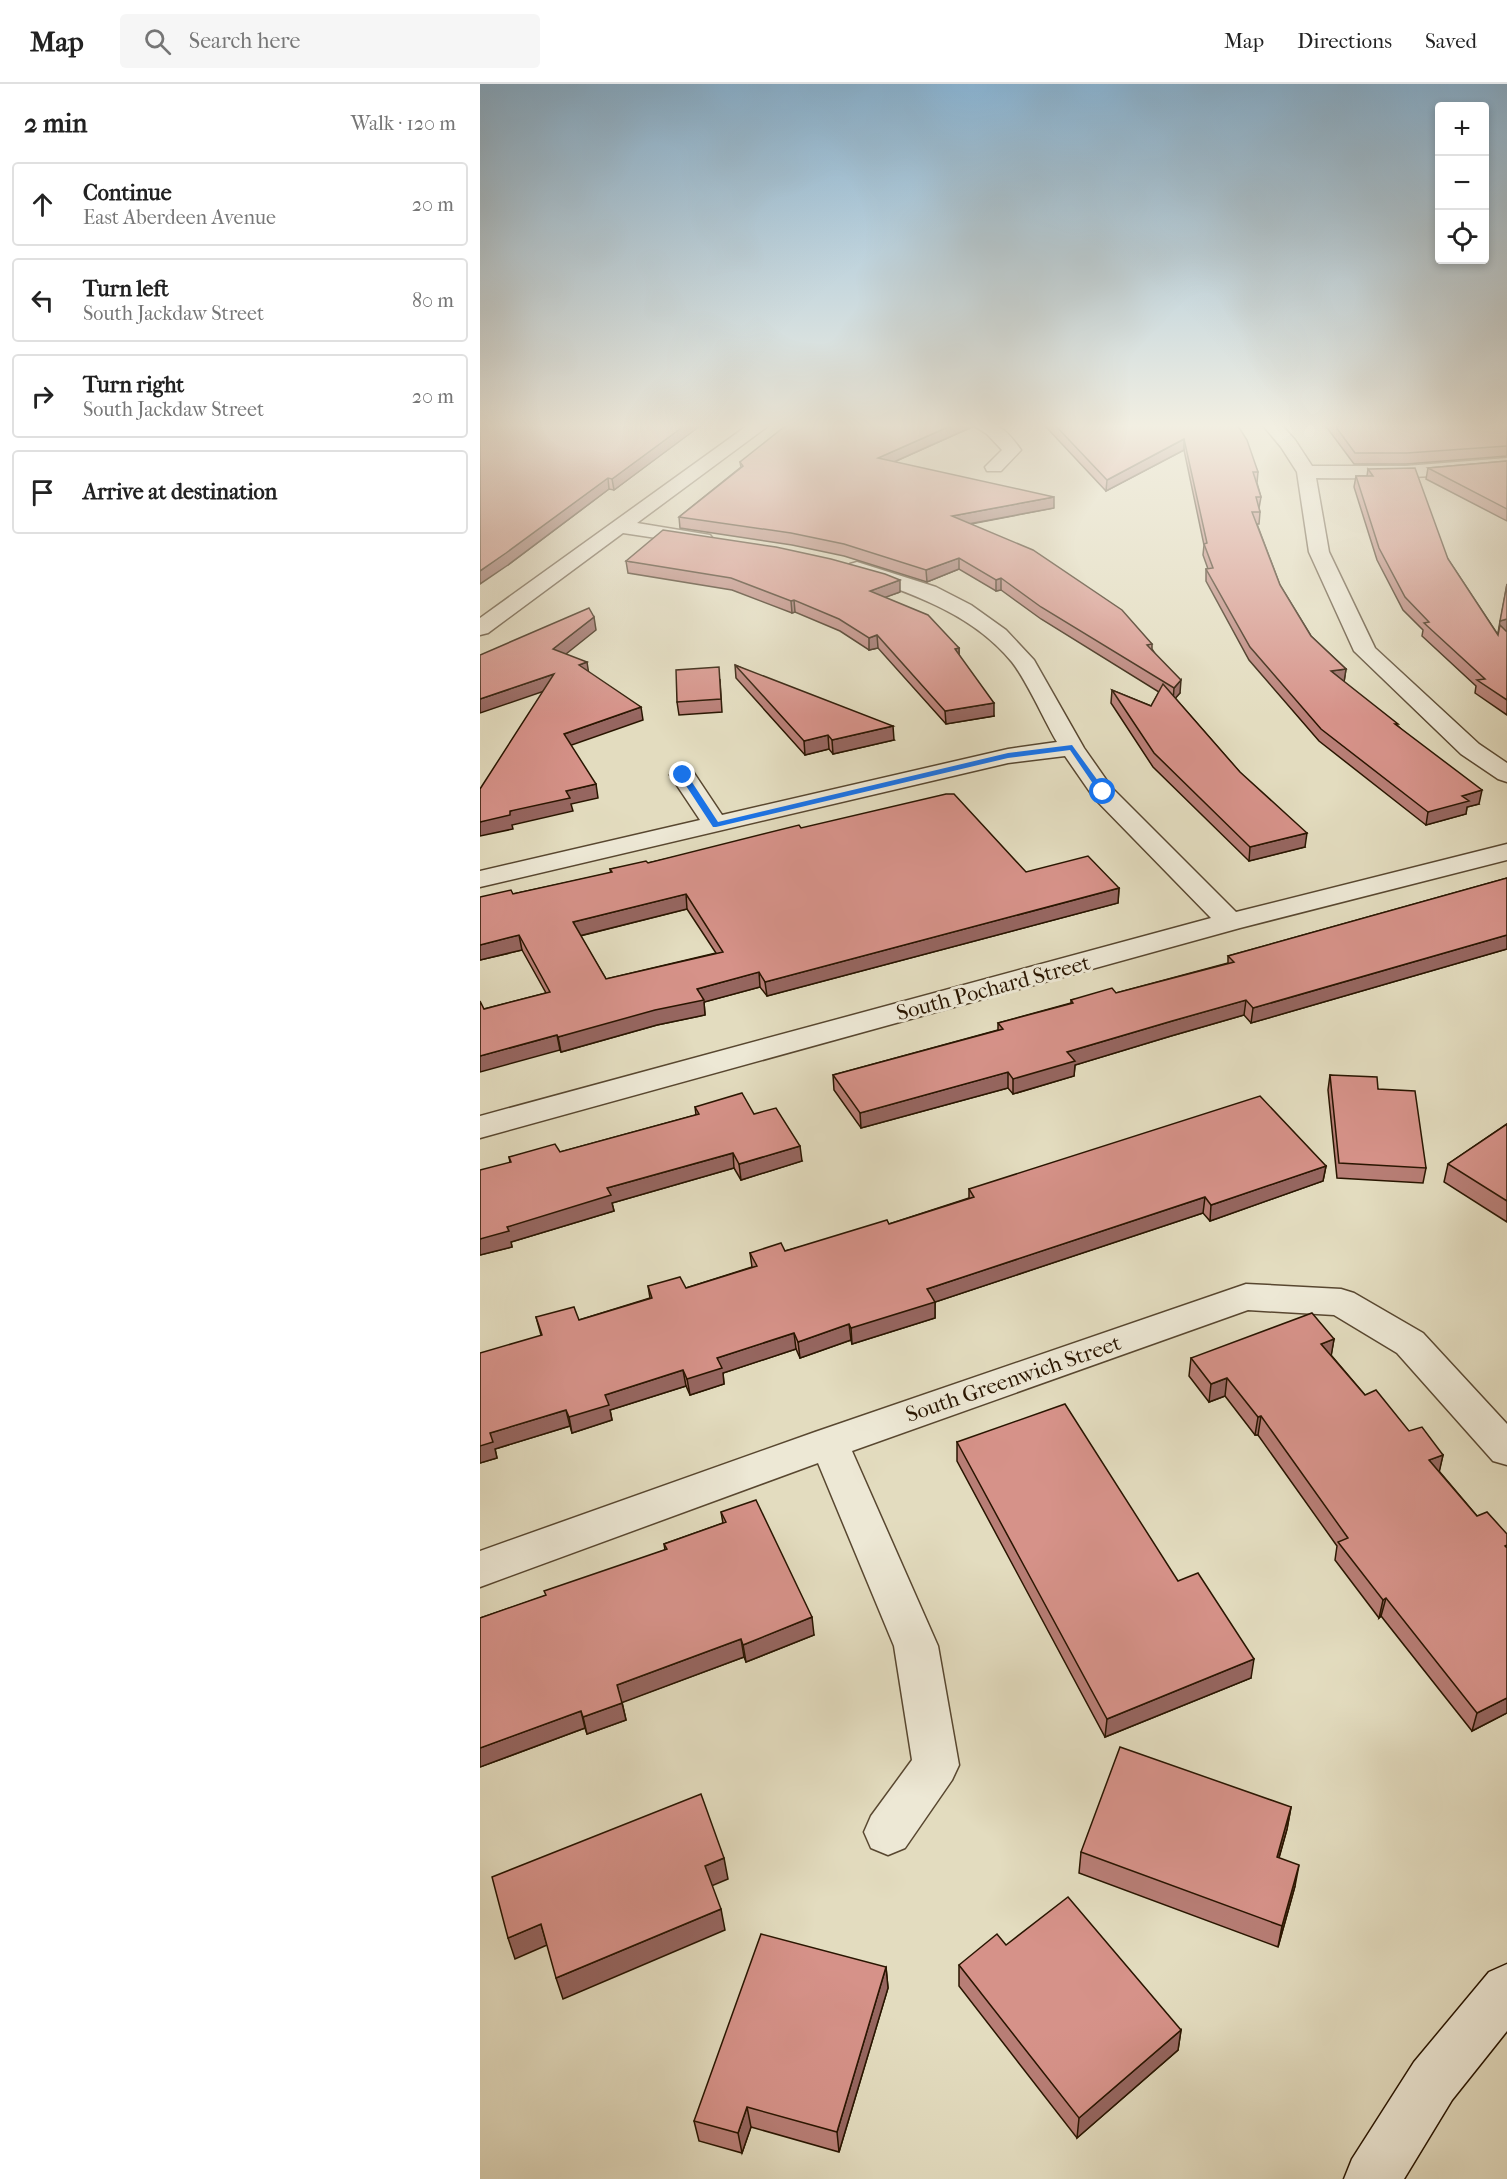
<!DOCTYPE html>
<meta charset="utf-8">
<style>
:root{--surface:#fff;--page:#f6f6f6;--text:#222;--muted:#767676;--line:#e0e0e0}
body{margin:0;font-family:"IM FELL French Canon",serif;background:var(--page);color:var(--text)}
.controls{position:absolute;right:18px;top:18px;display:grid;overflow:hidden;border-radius:6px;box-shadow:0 3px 9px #0003}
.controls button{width:54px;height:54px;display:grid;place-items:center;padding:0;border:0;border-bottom:2px solid var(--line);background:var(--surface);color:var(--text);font:30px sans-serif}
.stop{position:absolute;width:18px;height:18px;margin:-14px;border:4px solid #1a73e8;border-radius:50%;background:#fff}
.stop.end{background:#1a73e8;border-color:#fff;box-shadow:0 2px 6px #0008}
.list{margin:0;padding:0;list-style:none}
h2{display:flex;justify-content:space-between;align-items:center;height:78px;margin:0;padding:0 24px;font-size:26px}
h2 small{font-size:20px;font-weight:400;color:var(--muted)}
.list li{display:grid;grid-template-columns:39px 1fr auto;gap:18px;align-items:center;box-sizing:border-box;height:84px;margin:0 12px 12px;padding:0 12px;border:2px solid var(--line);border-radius:6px}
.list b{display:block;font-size:22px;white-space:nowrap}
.list p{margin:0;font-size:20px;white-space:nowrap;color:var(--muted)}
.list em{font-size:20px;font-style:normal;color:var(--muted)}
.icon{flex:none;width:33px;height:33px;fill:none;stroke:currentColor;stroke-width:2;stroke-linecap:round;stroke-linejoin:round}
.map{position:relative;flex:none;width:1027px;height:2095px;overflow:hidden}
header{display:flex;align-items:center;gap:36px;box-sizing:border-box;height:84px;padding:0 30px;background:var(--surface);border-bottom:2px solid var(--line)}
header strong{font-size:28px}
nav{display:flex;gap:33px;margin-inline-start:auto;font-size:21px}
.search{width:420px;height:54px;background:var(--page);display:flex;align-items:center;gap:15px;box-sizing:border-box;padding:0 21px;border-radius:6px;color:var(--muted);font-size:22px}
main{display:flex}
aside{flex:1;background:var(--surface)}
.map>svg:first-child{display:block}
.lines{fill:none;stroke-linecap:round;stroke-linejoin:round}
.street-casing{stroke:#584730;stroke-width:3}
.secondary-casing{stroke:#291500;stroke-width:3}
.street{fill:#ede8d5;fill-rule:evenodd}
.secondary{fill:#ede8d5;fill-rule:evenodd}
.wall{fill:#b87e76;stroke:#291500;stroke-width:1.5;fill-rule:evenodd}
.shaded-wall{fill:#966660;stroke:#291500;stroke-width:1.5}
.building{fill:#d69289;stroke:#291500;stroke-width:1.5;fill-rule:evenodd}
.route{fill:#1a73e8}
.labels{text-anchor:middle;stroke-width:6;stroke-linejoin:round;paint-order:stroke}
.street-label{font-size:22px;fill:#291500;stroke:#ede8d5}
</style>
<header>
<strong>Map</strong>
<div class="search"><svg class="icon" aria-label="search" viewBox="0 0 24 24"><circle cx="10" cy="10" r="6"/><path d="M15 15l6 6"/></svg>Search here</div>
<nav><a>Map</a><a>Directions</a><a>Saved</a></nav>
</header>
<main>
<aside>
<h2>2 min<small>Walk · 120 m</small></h2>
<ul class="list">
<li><svg class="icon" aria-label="ahead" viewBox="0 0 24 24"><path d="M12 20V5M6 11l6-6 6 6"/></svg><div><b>Continue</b><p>East Aberdeen Avenue</p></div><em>20 m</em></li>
<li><svg class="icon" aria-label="left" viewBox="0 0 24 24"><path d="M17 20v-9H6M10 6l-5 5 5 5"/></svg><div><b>Turn left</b><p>South Jackdaw Street</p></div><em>80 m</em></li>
<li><svg class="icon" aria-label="right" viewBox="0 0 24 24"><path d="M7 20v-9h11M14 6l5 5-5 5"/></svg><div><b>Turn right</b><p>South Jackdaw Street</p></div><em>20 m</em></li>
<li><svg class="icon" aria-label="arrive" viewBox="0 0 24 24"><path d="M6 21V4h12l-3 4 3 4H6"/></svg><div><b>Arrive at destination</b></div></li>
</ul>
</aside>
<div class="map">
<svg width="1027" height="2095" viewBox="0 0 1027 2095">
<rect width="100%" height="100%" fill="#e3dcbf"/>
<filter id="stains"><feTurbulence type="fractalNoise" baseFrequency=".00333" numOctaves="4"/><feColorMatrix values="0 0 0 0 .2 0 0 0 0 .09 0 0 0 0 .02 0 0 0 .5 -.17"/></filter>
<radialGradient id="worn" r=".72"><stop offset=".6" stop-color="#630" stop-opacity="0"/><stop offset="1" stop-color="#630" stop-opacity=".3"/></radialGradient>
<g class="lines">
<defs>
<g id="street">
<path d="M 271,339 L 292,339 L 157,439 L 230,451 L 233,455 L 230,459 L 223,461 L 143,449 L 8,549 L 0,551 L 0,534 Z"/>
<path d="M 489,339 C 518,339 524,342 541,366 L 521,387 L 507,387 L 505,383 L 522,366 L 507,350 Z"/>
<path d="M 781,339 L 800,339 L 815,356 L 832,382 L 926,382 L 1027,374 L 1027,386 C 964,393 900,395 836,394 L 849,468 L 895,564 L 999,660 L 1027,679 L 1027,698 L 1018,695 L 981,670 L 874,567 L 829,468 L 817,388 L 801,363 Z"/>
<path d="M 377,478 L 456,503 L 491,521 L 526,546 L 554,576 L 604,664 L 632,704 L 756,828 L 1027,760 L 1027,776 L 760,844 L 0,1054 L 0,1032 L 731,834 L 614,714 L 585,672 L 528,679 L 0,803 L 0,787 L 220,736 L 190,691 L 194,686 L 203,683 L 212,686 L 242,731 L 528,665 L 577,658 C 564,636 547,597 532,578 C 491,528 429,509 370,488 L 367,484 L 370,480 Z"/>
<path d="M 766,1200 L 861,1205 L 874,1209 L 943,1249 L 1027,1340 L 1027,1381 L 1013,1377 L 917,1269 L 854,1231 L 768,1226 L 372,1367 L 458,1562 L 479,1681 L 472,1696 L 425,1764 L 408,1771 L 391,1764 L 384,1748 L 391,1732 L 432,1676 L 414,1562 L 338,1379 L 0,1503 L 0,1467 L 335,1348 Z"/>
</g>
<path id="secondary" d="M 1027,1880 L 1027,1947 L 972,2016 L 924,2095 L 864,2095 L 872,2075 L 934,1978 L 1009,1888 Z"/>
</defs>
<use href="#street" class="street-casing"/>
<use href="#secondary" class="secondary-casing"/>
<use href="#street" class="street"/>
<use href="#secondary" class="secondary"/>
</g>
<g class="wall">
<path d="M 0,339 L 215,345 L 134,406 L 129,405 L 28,481 Z"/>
<path d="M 560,339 L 755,339 L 778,388 L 777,399 L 781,413 L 779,424 L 780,428 L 779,440 L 777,440 L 800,501 L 831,552 L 866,585 L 864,598 L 918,642 L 999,720 L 987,723 L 986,730 L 946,741 L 839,657 L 769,576 L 726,497 L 726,485 L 728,485 L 723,471 L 724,461 L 704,366 L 626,407 L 566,343 Z"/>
<path d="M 841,339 L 1027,339 L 1027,372 L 926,380 L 874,380 L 848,345 Z"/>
<path d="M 492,343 L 414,378 L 574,424 L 491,440 L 672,560 L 672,565 L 700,609 L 695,614 L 825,763 L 769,777 L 673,683 L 631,619 L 632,606 L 671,622 L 679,608 L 561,535 L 521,506 L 516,507 L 479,485 L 447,498 L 364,472 L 312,461 L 200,444 L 199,433 L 261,383 L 260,378 Z"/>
<path d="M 1027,377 L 1027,437 L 946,395 L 948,384 Z"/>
<path d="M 888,385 L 968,475 L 1018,551 L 1027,500 L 1027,547 L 1026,547 L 1027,548 L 1027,631 L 995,609 L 996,602 L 942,552 L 943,546 L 923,526 L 897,476 L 874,403 L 876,392 L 887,392 Z"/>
<path d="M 146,477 L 420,508 L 405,513 L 479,564 L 479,571 L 514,632 L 466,640 L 398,564 L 389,566 L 360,547 L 315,528 L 312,529 L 252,506 L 148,489 Z"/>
<path d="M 255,581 L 414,656 L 353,670 L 349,665 L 325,671 L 256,594 Z"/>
<path d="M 240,596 L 242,628 L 199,631 L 197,618 Z"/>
<path d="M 321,744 L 546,788 L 639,804 L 638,819 L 287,912 L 280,903 L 224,918 L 225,931 L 177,941 L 81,968 L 80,966 L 4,925 L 66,909 L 42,866 L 0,876 L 33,810 L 131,789 L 130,785 L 168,779 ZM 207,825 L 236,869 L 126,895 L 100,852 Z"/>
<path d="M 1027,794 L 1027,865 L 771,939 L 764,931 L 691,952 L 595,981 L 594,992 L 533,1010 L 528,1004 L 381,1044 L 354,1006 L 353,991 L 518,946 L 518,939 L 591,919 L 591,916 L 636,909 L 748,879 L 748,872 Z"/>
<path d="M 850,991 L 898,1005 L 946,1084 L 943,1099 L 857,1094 L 848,1006 Z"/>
<path d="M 215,1023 L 274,1030 L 322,1077 L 261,1096 L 254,1084 L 132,1119 L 134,1127 L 31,1158 L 32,1163 L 0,1171 L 30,1078 L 29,1073 L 80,1068 L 216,1031 Z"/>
<path d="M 1027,1040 L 1027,1138 L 964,1098 L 968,1080 Z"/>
<path d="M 846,1082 L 843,1097 L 730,1137 L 723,1129 L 455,1218 L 455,1234 L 372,1260 L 371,1256 L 320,1274 L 316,1265 L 243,1289 L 244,1300 L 210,1311 L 206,1302 L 130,1326 L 132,1336 L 92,1349 L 90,1342 L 15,1365 L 17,1374 L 0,1379 L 61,1251 L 56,1233 L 99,1236 L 170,1214 L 168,1202 L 206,1204 L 272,1183 L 270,1169 L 305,1167 L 409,1140 L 489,1114 L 489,1105 Z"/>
<path d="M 854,1255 L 851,1271 L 885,1311 L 929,1347 L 963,1371 L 959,1387 L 997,1432 L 1027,1450 L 1027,1629 L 992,1647 L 901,1532 L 899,1534 L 855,1476 L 857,1462 L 778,1351 L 775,1351 L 745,1312 L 729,1318 L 709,1292 L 711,1274 Z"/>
<path d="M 477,1358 L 698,1497 L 771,1594 L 625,1653 L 477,1377 Z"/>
<path d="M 241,1428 L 334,1551 L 266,1578 L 264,1573 L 142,1618 L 146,1636 L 107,1650 L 105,1644 L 0,1683 L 0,1534 L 65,1512 L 185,1466 L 184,1460 L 243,1439 Z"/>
<path d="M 811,1723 L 807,1745 L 799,1774 L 815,1802 L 798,1863 L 599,1789 L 601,1768 Z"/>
<path d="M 526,1861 L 701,1946 L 698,1966 L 597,2054 L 479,1902 L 479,1881 Z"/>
<path d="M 406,1883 L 408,1904 L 359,2068 L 271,2043 L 262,2069 L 219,2057 L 214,2037 Z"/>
</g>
<g class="shaded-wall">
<path d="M 208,339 L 224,339 L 134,406 L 132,395 Z"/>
<path d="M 477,339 L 492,339 L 492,343 L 398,385 L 398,374 Z"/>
<path d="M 704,355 L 704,366 L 626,407 L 627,396 Z"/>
<path d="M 128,394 L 129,405 L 28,481 L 0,500 L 0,487 Z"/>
<path d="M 574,413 L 574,424 L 472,443 L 472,432 Z"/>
<path d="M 479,474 L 479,485 L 447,498 L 446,486 Z"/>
<path d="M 521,494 L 521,506 L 516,507 L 516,496 Z"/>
<path d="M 420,496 L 420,508 L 390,519 L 390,507 Z"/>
<path d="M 314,516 L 315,528 L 312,529 L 311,517 Z"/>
<path d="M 114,533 L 116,546 L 76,578 L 73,565 Z"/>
<path d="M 1027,535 L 1027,547 L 1018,549 L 1020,537 Z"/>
<path d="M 397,551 L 398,564 L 389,566 L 389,554 Z"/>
<path d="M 479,564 L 479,576 L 475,565 Z"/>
<path d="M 107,578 L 109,591 L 99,581 Z"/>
<path d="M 866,585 L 864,598 L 851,587 Z"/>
<path d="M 74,590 L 76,603 L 0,629 L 0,615 Z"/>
<path d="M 701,596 L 700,609 L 693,617 L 694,604 Z"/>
<path d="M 514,619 L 514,632 L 466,640 L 465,627 Z"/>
<path d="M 161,623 L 163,636 L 86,663 L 84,650 Z"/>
<path d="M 413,642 L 414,656 L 353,670 L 352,656 Z"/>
<path d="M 348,651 L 349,665 L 325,671 L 324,657 Z"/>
<path d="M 116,700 L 118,714 L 91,720 L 93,727 L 32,741 L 33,745 L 0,752 L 0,738 L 86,707 Z"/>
<path d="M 1002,706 L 999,720 L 987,723 L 986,730 L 946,741 L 948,728 L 982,712 Z"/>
<path d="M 827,749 L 825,763 L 769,777 L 770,763 Z"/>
<path d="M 639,804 L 638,819 L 287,912 L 285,898 Z"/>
<path d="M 206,810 L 207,825 L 95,853 L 93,838 Z"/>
<path d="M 39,851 L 42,866 L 0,876 L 0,861 Z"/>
<path d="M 1027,851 L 1027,865 L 771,939 L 773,924 Z"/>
<path d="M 279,888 L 280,903 L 224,918 L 225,931 L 177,941 L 81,968 L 78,953 L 217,905 Z"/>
<path d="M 766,916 L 764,931 L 691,952 L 595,981 L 594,992 L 533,1010 L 533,995 L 587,968 L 692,937 Z"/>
<path d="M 77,951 L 80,966 L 0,988 L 0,972 Z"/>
<path d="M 528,988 L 528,1004 L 381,1044 L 380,1029 Z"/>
<path d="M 320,1062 L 322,1077 L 261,1096 L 259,1080 Z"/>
<path d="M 253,1069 L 254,1084 L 132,1119 L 134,1127 L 31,1158 L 32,1163 L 0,1171 L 0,1155 L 27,1143 L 127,1104 Z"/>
<path d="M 846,1082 L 843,1097 L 730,1137 L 731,1121 Z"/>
<path d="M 725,1113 L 723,1129 L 455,1218 L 455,1234 L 372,1260 L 371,1244 L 447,1205 Z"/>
<path d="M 369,1240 L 371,1256 L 320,1274 L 318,1258 Z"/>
<path d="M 314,1249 L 316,1265 L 243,1289 L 244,1300 L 210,1311 L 207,1295 L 237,1274 Z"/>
<path d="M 854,1255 L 851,1273 L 841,1260 Z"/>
<path d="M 203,1286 L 206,1302 L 130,1326 L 132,1336 L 92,1349 L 89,1333 L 125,1311 Z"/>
<path d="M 747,1294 L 745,1312 L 729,1318 L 731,1300 Z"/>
<path d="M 86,1326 L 90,1342 L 15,1365 L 17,1374 L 0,1379 L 0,1362 L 10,1349 Z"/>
<path d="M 781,1332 L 778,1351 L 775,1351 L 778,1333 Z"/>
<path d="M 963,1371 L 959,1389 L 949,1376 Z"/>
<path d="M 906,1514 L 901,1532 L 899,1534 L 903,1516 Z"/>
<path d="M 332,1533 L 334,1551 L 266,1578 L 263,1561 Z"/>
<path d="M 261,1555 L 264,1573 L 141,1619 L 137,1601 Z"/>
<path d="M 774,1575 L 771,1594 L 625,1653 L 627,1635 Z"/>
<path d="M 1027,1614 L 1027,1629 L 992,1647 L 997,1629 Z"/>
<path d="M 142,1619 L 146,1636 L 107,1650 L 103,1633 Z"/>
<path d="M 101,1627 L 105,1644 L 0,1683 L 0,1664 Z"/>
<path d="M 811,1723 L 807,1745 L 793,1794 L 797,1773 Z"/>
<path d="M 244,1774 L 248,1795 L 229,1803 L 225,1782 Z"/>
<path d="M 819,1781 L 815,1802 L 798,1863 L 802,1842 Z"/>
<path d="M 241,1825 L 245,1846 L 83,1915 L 76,1894 Z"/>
<path d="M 61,1840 L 67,1861 L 35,1875 L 28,1854 Z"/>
<path d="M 406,1883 L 408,1904 L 359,2068 L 357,2048 Z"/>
<path d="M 701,1946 L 698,1966 L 597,2054 L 599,2034 Z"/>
<path d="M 267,2023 L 271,2043 L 262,2069 L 258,2049 Z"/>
</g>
<g class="building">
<path d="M 0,339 L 208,339 L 132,395 L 128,394 L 26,469 L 0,487 Z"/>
<path d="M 309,339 L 477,339 L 398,374 L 574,413 L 472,432 L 553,466 L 642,526 L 672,560 L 667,561 L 701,596 L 694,604 L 561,523 L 521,494 L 516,496 L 479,474 L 446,486 L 364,460 L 311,449 L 199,433 L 263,382 L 260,378 Z"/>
<path d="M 573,339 L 755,339 L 760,345 L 767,356 L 778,388 L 773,388 L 781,413 L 776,413 L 780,428 L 772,428 L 800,501 L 831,552 L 866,585 L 851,587 L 918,640 L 915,640 L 1002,706 L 982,712 L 989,717 L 948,728 L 841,645 L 770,563 L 726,485 L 733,484 L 724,460 L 727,459 L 704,355 L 627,396 Z"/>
<path d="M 853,339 L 1027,339 L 1027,362 L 927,369 L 875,369 Z"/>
<path d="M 1027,377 L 1027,425 L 948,384 Z"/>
<path d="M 935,384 L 968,475 L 1018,551 L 1020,541 L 1027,548 L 1027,616 L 997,596 L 1005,595 L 944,539 L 949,538 L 925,513 L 899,464 L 876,392 L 893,392 L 888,385 Z"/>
<path d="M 183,446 L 296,463 L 351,475 L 405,490 L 420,496 L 390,507 L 448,531 L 479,564 L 475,565 L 514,619 L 465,627 L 397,551 L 389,554 L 359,535 L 314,516 L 311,517 L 251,494 L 146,477 Z"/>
<path d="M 1027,500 L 1027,535 L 1020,537 Z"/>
<path d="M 109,524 L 114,533 L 73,565 L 107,578 L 99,581 L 161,623 L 84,650 L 116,700 L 86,707 L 90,714 L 30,727 L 30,731 L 0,738 L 0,705 L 74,590 L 0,615 L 0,571 Z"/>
<path d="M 255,581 L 413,642 L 352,656 L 348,651 L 324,657 Z"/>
<path d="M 239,583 L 241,615 L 197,618 L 196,586 Z"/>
<path d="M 683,600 L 760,688 L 827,749 L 770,763 L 674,669 L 632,606 L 671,622 Z"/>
<path d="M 466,710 L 474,710 L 546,788 L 608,772 L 639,804 L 285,898 L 279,888 L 217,905 L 224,916 L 175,926 L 78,953 L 77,951 L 0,972 L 0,917 L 4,925 L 70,908 L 39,851 L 0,861 L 0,813 L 31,806 L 33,810 L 132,788 L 130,785 L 166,777 L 168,779 L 319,741 L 321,744 ZM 206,810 L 243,868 L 126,895 L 93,838 Z"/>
<path d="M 1027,794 L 1027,851 L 773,924 L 766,916 L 692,937 L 587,968 L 595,977 L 533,995 L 528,988 L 380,1029 L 353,991 L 523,945 L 518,939 L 593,919 L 591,916 L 632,904 L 636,909 L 754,878 L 748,872 Z"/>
<path d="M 850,991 L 897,993 L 898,1005 L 935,1007 L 946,1084 L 859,1079 Z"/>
<path d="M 262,1009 L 274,1030 L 296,1024 L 320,1062 L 259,1080 L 253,1069 L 127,1104 L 131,1111 L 27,1143 L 29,1147 L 0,1155 L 0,1086 L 31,1078 L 29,1073 L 75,1060 L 80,1068 L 219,1030 L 215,1023 Z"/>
<path d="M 780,1012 L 846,1082 L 731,1121 L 725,1113 L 447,1205 L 455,1218 L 371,1244 L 369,1240 L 318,1258 L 314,1249 L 237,1274 L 242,1284 L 207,1295 L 203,1286 L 125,1311 L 129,1321 L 89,1333 L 86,1326 L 10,1349 L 13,1358 L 0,1362 L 0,1269 L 62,1251 L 56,1233 L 94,1223 L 99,1236 L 172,1214 L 168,1202 L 200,1193 L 206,1204 L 277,1182 L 270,1169 L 301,1159 L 305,1167 L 407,1136 L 409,1140 L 494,1113 L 489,1105 Z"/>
<path d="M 1027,1040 L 1027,1117 L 968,1080 Z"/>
<path d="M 832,1229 L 854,1255 L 841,1260 L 885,1311 L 896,1306 L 929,1347 L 942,1343 L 963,1371 L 949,1376 L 997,1432 L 1007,1428 L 1027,1450 L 1027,1461 L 1025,1462 L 1027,1464 L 1027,1614 L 997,1629 L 906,1514 L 903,1516 L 858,1458 L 868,1454 L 781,1332 L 778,1333 L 747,1294 L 731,1300 L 711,1274 Z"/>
<path d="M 585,1320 L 698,1497 L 718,1489 L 774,1575 L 627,1635 L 477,1358 Z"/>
<path d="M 276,1416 L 332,1533 L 263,1561 L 261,1555 L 137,1601 L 142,1619 L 103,1633 L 101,1627 L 0,1664 L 0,1534 L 66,1511 L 64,1507 L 187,1465 L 184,1460 L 246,1438 L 241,1428 Z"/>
<path d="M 640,1663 L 811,1723 L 797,1773 L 819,1781 L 802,1842 L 601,1768 Z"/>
<path d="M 221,1710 L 244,1774 L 225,1782 L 241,1825 L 76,1894 L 61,1840 L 28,1854 L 12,1793 Z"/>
<path d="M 588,1813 L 701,1946 L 599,2034 L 479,1881 L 517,1850 L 526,1861 Z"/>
<path d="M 281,1850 L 406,1883 L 357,2048 L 267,2023 L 258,2049 L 214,2037 Z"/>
</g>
<linearGradient id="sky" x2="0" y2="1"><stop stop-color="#89b6d7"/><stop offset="0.54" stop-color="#f2efe2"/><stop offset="1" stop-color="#f2efe2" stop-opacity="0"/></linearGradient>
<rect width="1027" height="633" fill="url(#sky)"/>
<path class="route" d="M 592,661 L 626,708 L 625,710 L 620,710 L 590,666 L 528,674 L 236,743 L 233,743 L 199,691 L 206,689 L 238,738 L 528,669 Z"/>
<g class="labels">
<g class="street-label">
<text transform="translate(513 903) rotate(-15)" y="8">South Pochard Street</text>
<text transform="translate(533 1294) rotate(-19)" y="8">South Greenwich Street</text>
</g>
</g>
<rect width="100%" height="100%" filter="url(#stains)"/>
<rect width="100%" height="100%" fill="url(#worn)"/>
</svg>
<div class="controls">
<button>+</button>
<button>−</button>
<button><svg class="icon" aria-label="locate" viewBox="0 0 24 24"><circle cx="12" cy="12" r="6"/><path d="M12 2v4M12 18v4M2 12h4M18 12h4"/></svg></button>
</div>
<div class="stop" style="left:623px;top:708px"></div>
<div class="stop end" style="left:203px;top:691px"></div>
</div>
</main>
